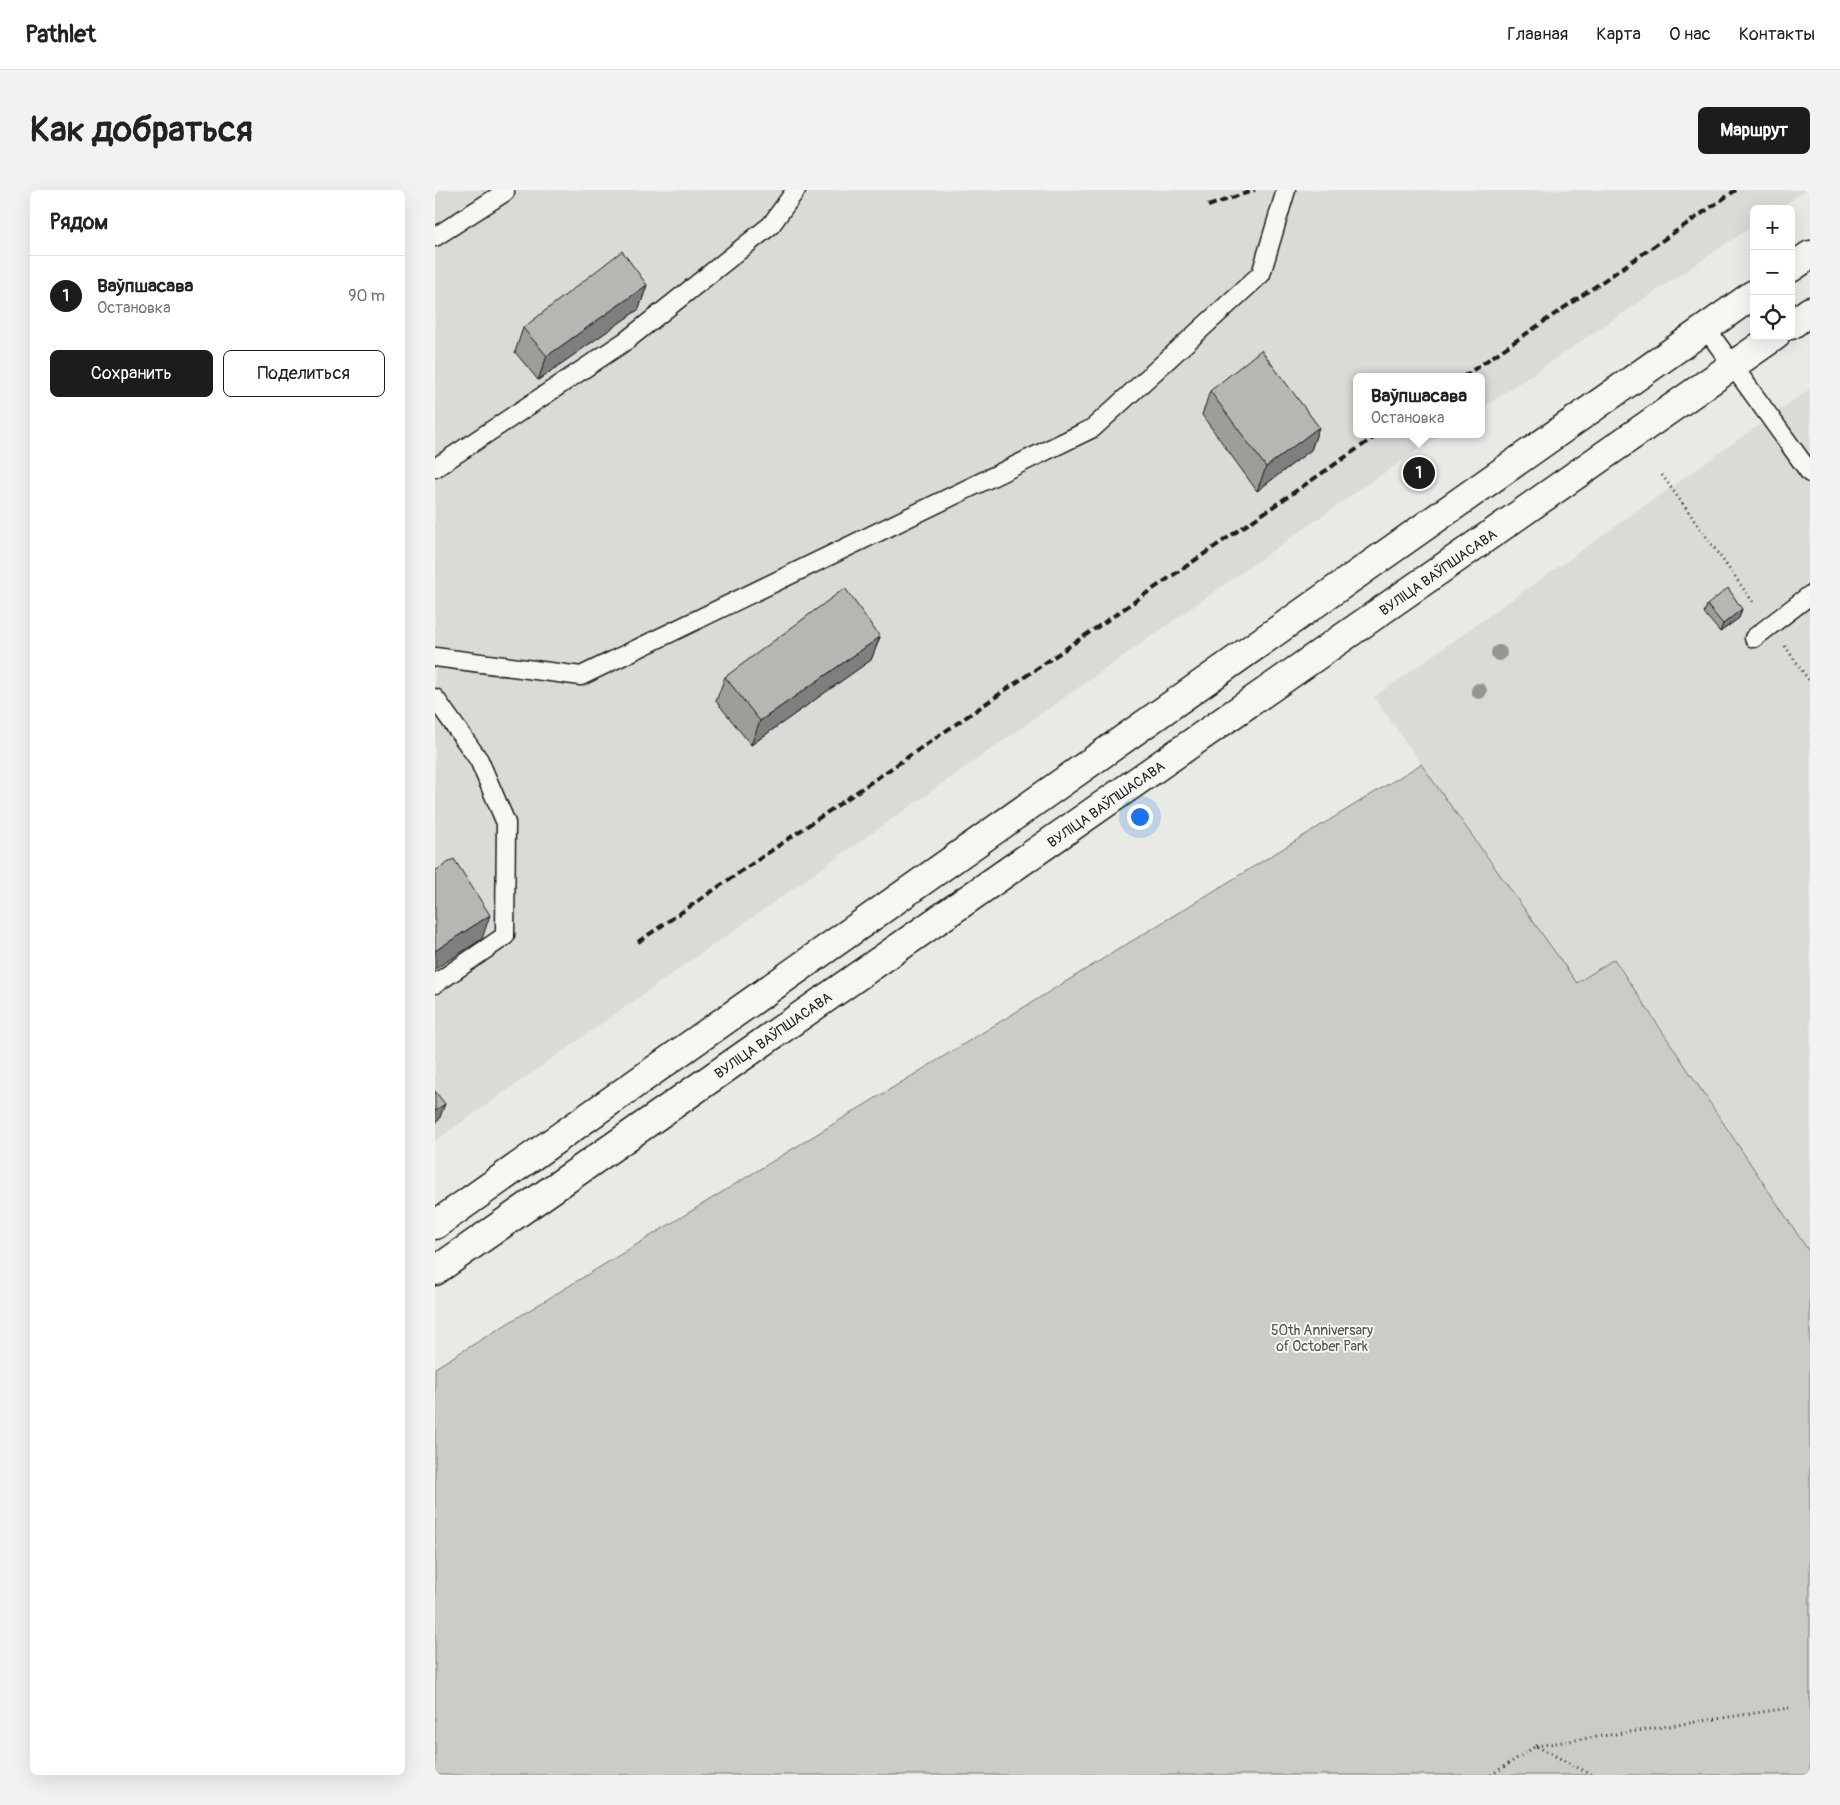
<!DOCTYPE html>
<html lang="ru">
<meta charset="utf-8">
<style>
:root{--surface:#fff;--page:#f2f2f2;--text:#222;--muted:#767676;--line:#e0e0e0;--accent:#1c1c1c}
body{margin:0;font-family:Pangolin,sans-serif;background:var(--page);color:var(--text)}
.controls{position:absolute;right:15px;top:15px;display:grid;overflow:hidden;border-radius:8px;box-shadow:0 5px 20px #0002}
.controls button{width:45px;height:45px;display:grid;place-items:center;padding:0;border:0;border-bottom:1px solid var(--line);background:var(--surface);color:var(--text);font:25px sans-serif}
.you{position:absolute;left:704px;top:626px;width:18px;height:18px;margin:-12px;border:4px solid #fff;border-radius:50%;background:#1a73e8;box-shadow:0 0 0 8px #1a73e833}
.badge{display:grid;place-items:center;width:32px;height:32px;border-radius:50%;background:var(--accent);color:#fff;font-size:16px;font-weight:700}
.pin{position:absolute;translate:-50% -50%;border:2px solid #fff;box-shadow:0 1px 5px #0006}
.popup{position:absolute;left:918px;top:183px;width:132px;height:65px;box-sizing:border-box;display:grid;place-content:center;border-radius:8px;background:var(--surface);filter:drop-shadow(0 1px 4px #0005);font-size:16px;white-space:nowrap;color:var(--muted)}
.popup b{font-size:19px;color:var(--text)}
.popup::after{content:'';position:absolute;left:50%;top:100%;margin-left:-10px;border:10px solid transparent;border-top-color:var(--surface)}
.list{margin:0;padding:0;list-style:none}
h2{display:flex;justify-content:space-between;align-items:center;height:65px;margin:0;padding:0 20px;font-size:21px}
h2 small{font-size:16px;font-weight:400;color:var(--muted)}
.list li{display:grid;grid-template-columns:32px 1fr auto;gap:15px;align-items:center;box-sizing:border-box;height:80px;padding:0 20px;border-top:1px solid var(--line)}
.list b{display:block;font-size:19px;white-space:nowrap}
.list p{margin:0;font-size:16px;white-space:nowrap;color:var(--muted)}
.list em{font-size:16px;font-style:normal;color:var(--muted)}
.actions{display:flex;gap:10px;padding:15px 20px}
.actions a{flex:1;padding:11px 0;border:1px solid var(--accent);border-radius:8px;text-align:center;font-size:18px;color:var(--accent)}
.actions .main{background:var(--accent);color:#fff}
.icon{flex:none;width:28px;height:28px;fill:none;stroke:currentColor;stroke-width:2;stroke-linecap:round;stroke-linejoin:round}
.map{position:relative;flex:none;width:1375px;height:1585px;overflow:hidden;border-radius:8px}
header{display:flex;align-items:center;gap:30px;box-sizing:border-box;height:70px;padding:0 25px;background:var(--surface);border-bottom:1px solid var(--line)}
header strong{font-size:24px}
nav{display:flex;gap:28px;margin-inline-start:auto;font-size:18px}
.intro{display:flex;align-items:center;justify-content:space-between;box-sizing:border-box;height:120px;padding:0 30px}
h1{margin:0;font-size:35px}
.button{padding:12px 22px;border-radius:8px;background:var(--accent);color:#fff;font-size:18px;font-weight:700}
main{display:flex;gap:30px;padding:0 30px}
aside{flex:1;background:var(--surface);border-radius:8px;box-shadow:0 5px 20px #0002}
.map>svg:first-child{display:block}
.built{fill:#dadad6}
.green{fill:#cbcbc7;stroke:#747472}
.lines{fill:none;stroke-linecap:round;stroke-linejoin:round}
.lane-casing{stroke:#1c1c1c;stroke-width:21}
.primary-casing{stroke:#1c1c1c;stroke-width:31}
.path{stroke:#1c1c1c;stroke-width:3;stroke-dasharray:1 4;stroke-linecap:butt}
.lane{stroke:#f6f6f2;stroke-width:18}
.primary{stroke:#f6f6f2;stroke-width:28}
.rail{stroke:#1c1c1c;stroke-width:4;stroke-dasharray:8 4;stroke-linecap:butt}
.tree{fill:#959592}
.wall{fill:#9d9d9a;stroke:#1c1c1c}
.shaded-wall{fill:#7f7f7d;stroke:#1c1c1c}
.building{fill:#b6b6b3;stroke:#1c1c1c}
.labels{text-anchor:middle;stroke-width:4;stroke-linejoin:round;paint-order:stroke}
.street-label{font-size:14px;fill:#1c1c1c;stroke:#f6f6f2}
.park-label{font-size:14px;fill:#51514f;stroke:#f6f6f2}
</style>
<header>
<strong>Pathlet</strong>
<nav><a>Главная</a><a>Карта</a><a>О нас</a><a>Контакты</a></nav>
</header>
<div class="intro"><h1>Как добраться</h1><a class="button">Маршрут</a></div>
<main>
<aside>
<h2>Рядом<small></small></h2>
<ul class="list">
<li><span class="badge">1</span><div><b>Ваўпшасава</b><p>Остановка</p></div><em>90 m</em></li>
</ul>
<div class="actions"><a class="main">Сохранить</a><a>Поделиться</a></div>
</aside>
<div class="map">
<svg width="1375" height="1585" viewBox="0 0 1375 1585">
<rect width="100%" height="100%" fill="#e9e9e5"/>
<filter id="ink" filterUnits="userSpaceOnUse"><feTurbulence type="fractalNoise" baseFrequency=".02" numOctaves="2"/><feDisplacementMap in="SourceGraphic" scale="10" xChannelSelector="R" yChannelSelector="G"/><feConvolveMatrix kernelMatrix="1 2 1 2 8 2 1 2 1" color-interpolation-filters="sRGB"/></filter>
<g filter="url(#ink)">
<g class="built">
<path d="M 0,0 L 1371,0 L 1343,19 L 1319,19 L 1319,35 L 1047,218 L 1046,187 L 922,187 L 922,244 L 1007,244 L 931,295 L 0,951 Z"/>
<path d="M 1375,199 L 1375,1063 L 1180,769 L 1142,794 L 939,507 Z"/>
</g>
<path class="green" d="M 986,574 L 1142,793 L 1179,769 L 1375,1063 L 1375,1585 L 0,1585 L 0,1178 Z"/>
<g class="lines">
<defs>
<g id="lane">
<path d="M 0,47 L 70,2 L 69,0"/>
<path d="M 1270,137 L 1375,283"/>
<path d="M 0,278 L 192,150 L 336,35 L 361,0"/>
<path d="M 1319,448 L 1375,405"/>
<path d="M 0,467 L 146,486 L 658,238 L 826,84 L 851,0"/>
<path d="M 0,508 L 44,570 L 71,633 L 70,746 L 0,794"/>
</g>
<g id="primary">
<path d="M 1356,78 L 1375,65"/>
<path d="M 1356,135 L 1375,121"/>
<path d="M 0,1035 L 1319,104"/>
<path d="M 0,1081 L 1340,146"/>
</g>
</defs>
<use href="#lane" class="lane-casing"/>
<use href="#primary" class="primary-casing"/>
<g class="path">
<path d="M 984,283 L 995,296"/>
<path d="M 1227,285 L 1320,415"/>
<path d="M 1350,456 L 1375,492"/>
<path d="M 1101,1556 L 1354,1518"/>
<path d="M 1056,1585 L 1101,1556 L 1157,1585"/>
</g>
<use href="#lane" class="lane"/>
<use href="#primary" class="primary"/>
<g class="rail">
<path d="M 773,16 L 820,0"/>
<path d="M 1028,187 L 1301,0"/>
<path d="M 203,752 L 944,244"/>
</g>
</g>
<g class="tree">
<circle cx="1064" cy="463" r="8"/>
<circle cx="1044" cy="501" r="8"/>
</g>
<g class="wall">
<path d="M 212,95 L 204,119 L 103,190 L 80,162 L 88,138 Z"/>
<path d="M 775,201 L 884,237 L 876,260 L 822,301 L 767,225 Z"/>
<path d="M 1272,415 L 1307,419 L 1304,428 L 1285,442 L 1269,423 Z"/>
<path d="M 445,447 L 436,470 L 316,555 L 281,511 L 290,487 Z"/>
</g>
<g class="shaded-wall">
<path d="M 212,95 L 204,119 L 103,190 L 112,166 Z"/>
<path d="M 884,237 L 876,260 L 822,301 L 831,277 Z"/>
<path d="M 1307,419 L 1304,428 L 1285,442 L 1288,434 Z"/>
<path d="M 445,447 L 436,470 L 316,555 L 325,531 Z"/>
<path d="M 55,725 L 47,749 L 0,779 L 0,761 Z"/>
<path d="M 10,914 L 4,930 L 0,933 L 0,921 Z"/>
</g>
<g class="building">
<path d="M 187,61 L 212,95 L 112,166 L 88,138 Z"/>
<path d="M 826,160 L 884,237 L 831,277 L 775,201 Z"/>
<path d="M 410,398 L 445,447 L 325,531 L 290,487 Z"/>
<path d="M 1293,398 L 1307,419 L 1288,434 L 1272,415 Z"/>
<path d="M 19,669 L 55,725 L 0,761 L 0,681 Z"/>
<path d="M 0,901 L 10,914 L 0,921 Z"/>
</g>
</g>
<g class="labels">
<g class="street-label">
<text transform="translate(1003 382) rotate(-35)" y="5">ВУЛІЦА ВАЎПШАСАВА</text>
<text transform="translate(671 614) rotate(-35)" y="5">ВУЛІЦА ВАЎПШАСАВА</text>
<text transform="translate(338 845) rotate(-35)" y="5">ВУЛІЦА ВАЎПШАСАВА</text>
</g>
<g class="park-label">
<text x="887" y="1145">50th Anniversary<tspan x="887" dy="16">of October Park</tspan></text>
</g>
</g>
</svg>
<div class="controls">
<button>+</button>
<button>−</button>
<button><svg class="icon" aria-label="locate" viewBox="0 0 24 24"><circle cx="12" cy="12" r="6"/><path d="M12 2v4M12 18v4M2 12h4M18 12h4"/></svg></button>
</div>
<div class="you"></div>
<div class="pin badge" style="left:984px;top:283px">1</div>
<div class="popup"><b>Ваўпшасава</b>Остановка</div>
</div>
</main>
